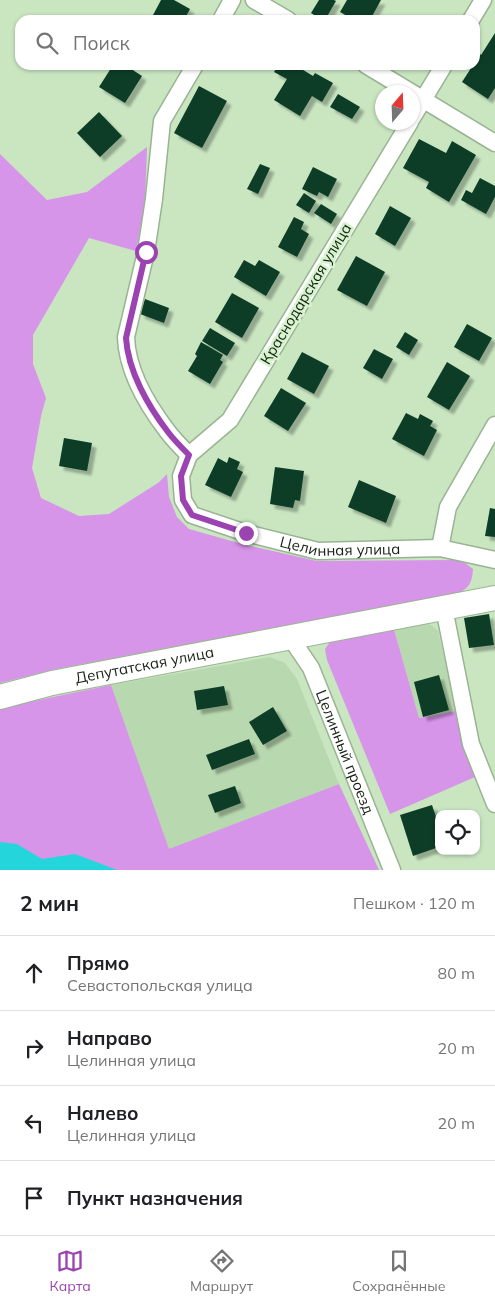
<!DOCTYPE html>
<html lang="ru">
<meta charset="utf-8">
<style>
:root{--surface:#fff;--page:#f2f2f2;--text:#202124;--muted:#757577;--line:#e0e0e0;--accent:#9b44b1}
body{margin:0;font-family:Mulish,sans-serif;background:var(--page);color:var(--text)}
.controls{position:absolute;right:15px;bottom:15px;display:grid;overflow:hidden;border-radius:10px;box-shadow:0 1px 4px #0004}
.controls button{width:45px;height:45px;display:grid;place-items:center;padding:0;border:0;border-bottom:1px solid var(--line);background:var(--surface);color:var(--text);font:25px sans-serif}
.compass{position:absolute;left:375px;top:85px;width:45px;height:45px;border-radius:50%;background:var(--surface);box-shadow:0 1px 4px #0004;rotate:19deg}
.stop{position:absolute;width:15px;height:15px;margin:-11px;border:4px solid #9b44b1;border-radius:50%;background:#fff}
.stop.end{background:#9b44b1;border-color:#fff;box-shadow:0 1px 5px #0008}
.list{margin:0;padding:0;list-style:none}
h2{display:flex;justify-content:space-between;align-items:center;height:65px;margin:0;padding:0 20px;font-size:21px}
h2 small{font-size:16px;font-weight:400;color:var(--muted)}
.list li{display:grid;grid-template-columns:32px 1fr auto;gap:15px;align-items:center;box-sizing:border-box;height:75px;padding:0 20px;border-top:1px solid var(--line)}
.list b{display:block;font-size:19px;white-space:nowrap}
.list p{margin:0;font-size:16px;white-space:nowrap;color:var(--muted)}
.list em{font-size:16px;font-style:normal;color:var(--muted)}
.icon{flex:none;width:28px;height:28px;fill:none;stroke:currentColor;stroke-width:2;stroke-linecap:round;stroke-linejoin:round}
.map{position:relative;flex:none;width:495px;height:870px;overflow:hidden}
.search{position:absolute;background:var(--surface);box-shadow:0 1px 4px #0004;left:15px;right:15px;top:15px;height:55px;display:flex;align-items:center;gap:12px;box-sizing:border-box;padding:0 18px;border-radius:15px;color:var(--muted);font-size:19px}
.sheet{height:365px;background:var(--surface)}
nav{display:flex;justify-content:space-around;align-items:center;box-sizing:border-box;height:70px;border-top:1px solid var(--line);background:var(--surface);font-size:14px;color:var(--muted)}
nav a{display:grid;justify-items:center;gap:2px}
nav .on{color:var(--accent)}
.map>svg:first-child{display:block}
.built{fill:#b8d8af}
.green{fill:#d695e8}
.water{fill:#24d6dc}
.building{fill:#0b3d26;filter:url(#shadow)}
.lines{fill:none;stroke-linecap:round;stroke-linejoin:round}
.street-casing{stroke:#99b492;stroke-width:19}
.secondary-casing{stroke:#99b492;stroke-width:26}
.street{stroke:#fff;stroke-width:16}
.secondary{stroke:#fff;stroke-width:24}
.route{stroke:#9b44b1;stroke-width:6}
.labels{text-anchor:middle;stroke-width:5;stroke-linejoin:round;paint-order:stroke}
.street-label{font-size:15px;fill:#162013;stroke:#d6f3ce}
</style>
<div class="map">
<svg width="495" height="870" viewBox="0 0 495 870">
<defs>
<filter id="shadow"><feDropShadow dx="4.5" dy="4.5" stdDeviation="1" flood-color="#0004"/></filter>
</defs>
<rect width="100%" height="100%" fill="#c9e6c1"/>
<g class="built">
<path d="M 426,621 L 431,625 L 438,631 L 456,711 L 419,718 L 393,626 Z"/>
<path d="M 270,657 L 285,663 L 297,679 L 339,784 L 169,850 L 111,685 Z"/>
</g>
<g class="green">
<path d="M 147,147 L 145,203 L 136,251 L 89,238 L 33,335 L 33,364 L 46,398 L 41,416 L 32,468 L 41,498 L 79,516 L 109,514 L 158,483 L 167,474 L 169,497 L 177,517 L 189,529 L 242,544 L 317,561 L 455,560 L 465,563 L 473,569 C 472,582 470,588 458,593 L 56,669 L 0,683 L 0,154 L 47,200 L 87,192 Z"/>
<path d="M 393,626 L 419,718 L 456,711 L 475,777 L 390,814 L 327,660 L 325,649 L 332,639 Z"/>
<path d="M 111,685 L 169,849 L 339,784 L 379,870 L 0,870 L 0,708 Z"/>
</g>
<path class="water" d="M 0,842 L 17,844 L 42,859 L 75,854 L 117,870 L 0,870 Z"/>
<g class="building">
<path d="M 161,0 L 174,0 L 190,9 L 184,20 L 158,20 L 152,17 Z"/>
<path d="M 319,0 L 334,0 L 336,1 L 325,20 L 322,20 L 311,13 Z"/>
<path d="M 347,0 L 381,0 L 370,20 L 354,20 L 340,12 Z"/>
<path d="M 495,33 L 495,88 L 488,99 L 462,82 L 473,65 L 475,65 L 475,54 L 476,51 L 481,55 Z"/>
<path d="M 113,65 L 125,65 L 142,76 L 125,103 L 99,87 Z"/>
<path d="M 278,65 L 295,65 L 313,76 L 315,73 L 333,83 L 322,102 L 312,96 L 300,116 L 274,100 L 287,79 L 274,72 Z"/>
<path d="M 199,86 L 227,101 L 202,148 L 174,133 Z"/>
<path d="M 338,94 L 360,107 L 352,119 L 330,107 Z"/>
<path d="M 99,112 L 122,136 L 100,157 L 77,133 Z"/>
<path d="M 419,139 L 446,153 L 452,141 L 476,155 L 449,202 L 426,188 L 429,182 L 403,168 Z"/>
<path d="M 260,164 L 270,168 L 258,194 L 247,189 Z"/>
<path d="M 313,167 L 337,179 L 328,197 L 319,192 L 317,196 L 302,189 Z"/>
<path d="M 480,178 L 495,186 L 495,197 L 486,214 L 461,200 L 466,190 L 472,193 Z"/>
<path d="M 304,193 L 316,201 L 309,213 L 296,205 Z"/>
<path d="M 321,204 L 337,214 L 331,224 L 314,213 Z"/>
<path d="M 390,206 L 411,218 L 395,246 L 375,234 Z"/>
<path d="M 294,217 L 304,222 L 301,229 L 309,234 L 297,257 L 278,247 Z"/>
<path d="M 356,256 L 385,272 L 367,306 L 337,290 Z"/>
<path d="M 244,260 L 255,266 L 259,260 L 280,272 L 266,296 L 234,277 Z"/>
<path d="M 232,293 L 259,308 L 242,338 L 215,322 Z"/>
<path d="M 145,299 L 169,308 L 164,323 L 140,314 Z"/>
<path d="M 467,324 L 492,338 L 479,361 L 454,347 Z"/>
<path d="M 210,328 L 235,343 L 227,356 L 202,341 Z"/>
<path d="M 405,332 L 418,340 L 409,355 L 396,347 Z"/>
<path d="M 201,342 L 223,355 L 220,360 L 223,362 L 210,384 L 188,371 L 197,356 L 195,354 Z"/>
<path d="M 374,349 L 393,359 L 382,379 L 363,368 Z"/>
<path d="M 302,352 L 329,366 L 314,394 L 287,379 Z"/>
<path d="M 447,362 L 470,376 L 449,410 L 427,397 Z"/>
<path d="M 281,388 L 306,403 L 288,431 L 264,416 Z"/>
<path d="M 406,413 L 418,419 L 420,414 L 433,421 L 430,426 L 437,430 L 424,456 L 392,439 Z"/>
<path d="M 64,438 L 92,443 L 87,471 L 59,466 Z"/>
<path d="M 229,457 L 240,462 L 237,469 L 243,472 L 231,497 L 205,485 L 218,458 L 227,463 Z"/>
<path d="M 275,467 L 304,471 L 300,501 L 295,500 L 293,508 L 270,504 Z"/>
<path d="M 359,480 L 396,496 L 386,523 L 348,507 Z"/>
<path d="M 490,508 L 495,509 L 495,537 L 485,536 Z"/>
<path d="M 489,614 L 494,645 L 469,648 L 464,618 Z"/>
<path d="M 439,675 L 449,710 L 423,717 L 414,682 Z"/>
<path d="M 224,686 L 228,705 L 197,710 L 194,691 Z"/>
<path d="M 273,707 L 287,731 L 263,745 L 249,722 Z"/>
<path d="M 249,739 L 255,754 L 212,770 L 206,755 Z"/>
<path d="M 235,786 L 241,803 L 215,813 L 208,795 Z"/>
<path d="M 432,805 L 439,826 L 439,847 L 413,856 L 400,815 Z"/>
</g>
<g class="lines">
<defs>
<g id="street">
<path d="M 254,0 L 288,20"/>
<path d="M 221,20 L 232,0"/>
<path d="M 471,20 L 483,0"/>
<path d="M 366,65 L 495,143"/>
<path d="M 412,118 L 444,65"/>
<path id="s1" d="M 410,122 L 230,420 L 189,455 L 181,476 L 183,500 L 192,515 L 246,533 L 318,551 L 440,548 L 495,560"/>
<path d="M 189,455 C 182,448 174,440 168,432 C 148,406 127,371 126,337 L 146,252 L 154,199 L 162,121 L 195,65"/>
<path d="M 440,548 L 448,507 L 495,425"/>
<path d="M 444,608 L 471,744 L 495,804"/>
<path id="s2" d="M 290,637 L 311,668 L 392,870"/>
</g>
<g id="secondary">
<path id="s3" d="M 0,697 L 52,683 L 495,598"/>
</g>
</defs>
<use href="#street" class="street-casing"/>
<use href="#secondary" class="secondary-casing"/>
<use href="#street" class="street"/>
<use href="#secondary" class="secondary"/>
</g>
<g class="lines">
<path class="route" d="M 146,252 L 126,338 C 128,371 148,406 168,432 C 174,440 182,448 189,455 L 181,476 L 183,500 L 192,515 L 246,533"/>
</g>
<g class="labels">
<g class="street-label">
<text transform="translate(306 294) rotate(-59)" y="5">Краснодарская улица</text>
<text dy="5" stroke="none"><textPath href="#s1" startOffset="619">Целинная улица</textPath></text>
<text dy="5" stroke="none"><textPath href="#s3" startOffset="148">Депутатская улица</textPath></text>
<text dy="5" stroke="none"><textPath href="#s2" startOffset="128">Целинный проезд</textPath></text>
</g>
</g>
</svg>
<div class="controls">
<button><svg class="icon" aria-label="locate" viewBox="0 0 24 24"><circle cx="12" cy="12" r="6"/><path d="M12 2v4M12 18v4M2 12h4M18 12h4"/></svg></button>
</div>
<svg class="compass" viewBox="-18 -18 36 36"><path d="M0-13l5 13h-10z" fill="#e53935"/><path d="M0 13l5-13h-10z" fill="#757577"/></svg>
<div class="stop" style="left:146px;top:252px"></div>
<div class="stop end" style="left:246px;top:533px"></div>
<div class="search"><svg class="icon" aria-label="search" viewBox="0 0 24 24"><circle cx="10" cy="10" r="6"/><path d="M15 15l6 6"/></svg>Поиск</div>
</div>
<section class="sheet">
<h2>2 мин<small>Пешком · 120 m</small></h2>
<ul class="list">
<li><svg class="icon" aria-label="ahead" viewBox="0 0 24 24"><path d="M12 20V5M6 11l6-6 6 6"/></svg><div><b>Прямо</b><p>Севастопольская улица</p></div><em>80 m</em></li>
<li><svg class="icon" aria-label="right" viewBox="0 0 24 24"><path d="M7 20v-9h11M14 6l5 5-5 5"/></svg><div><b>Направо</b><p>Целинная улица</p></div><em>20 m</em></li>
<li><svg class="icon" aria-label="left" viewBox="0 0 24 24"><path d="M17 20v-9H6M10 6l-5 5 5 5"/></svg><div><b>Налево</b><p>Целинная улица</p></div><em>20 m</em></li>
<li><svg class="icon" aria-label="arrive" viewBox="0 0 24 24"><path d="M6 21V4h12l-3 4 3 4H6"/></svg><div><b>Пункт назначения</b></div></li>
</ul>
</section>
<nav>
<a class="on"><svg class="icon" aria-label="map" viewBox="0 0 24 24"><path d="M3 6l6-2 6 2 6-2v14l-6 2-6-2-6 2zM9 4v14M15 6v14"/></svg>Карта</a>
<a><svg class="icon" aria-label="directions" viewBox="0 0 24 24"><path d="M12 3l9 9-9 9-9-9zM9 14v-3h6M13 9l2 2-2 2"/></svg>Маршрут</a>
<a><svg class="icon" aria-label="saved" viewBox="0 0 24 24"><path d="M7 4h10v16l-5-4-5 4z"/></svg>Сохранённые</a>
</nav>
